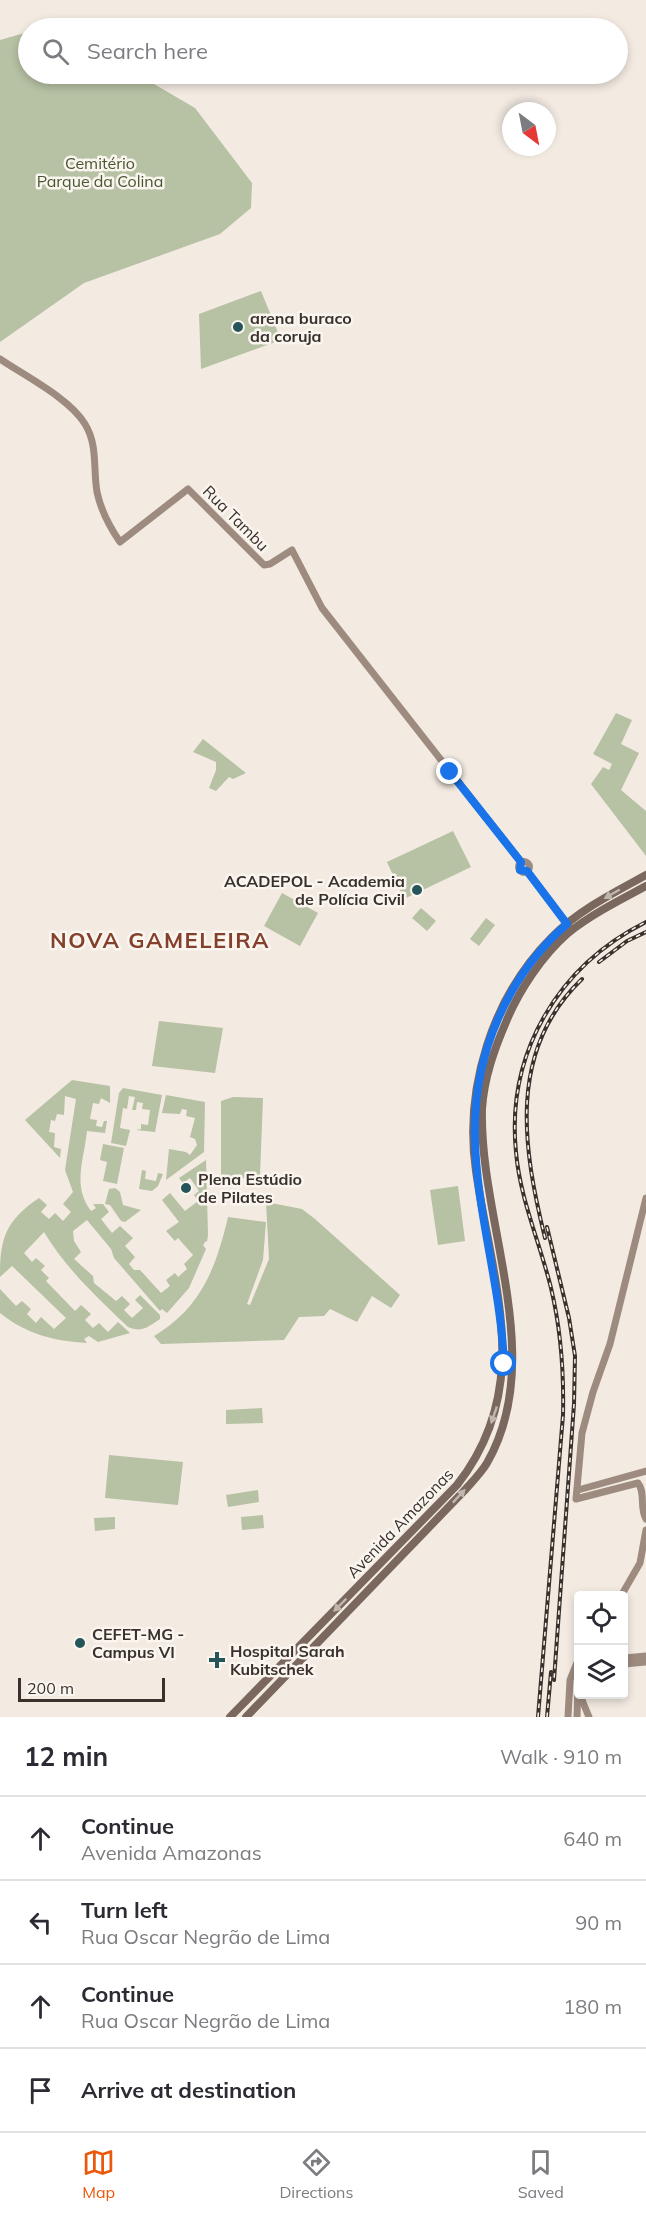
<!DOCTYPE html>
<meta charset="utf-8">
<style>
:root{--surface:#fff;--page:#f7f7f7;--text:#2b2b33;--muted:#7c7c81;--line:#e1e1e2;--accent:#ea580c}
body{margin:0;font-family:Mulish,sans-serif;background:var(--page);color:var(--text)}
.controls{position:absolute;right:18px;bottom:18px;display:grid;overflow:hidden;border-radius:6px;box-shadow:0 3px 9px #0003}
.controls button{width:54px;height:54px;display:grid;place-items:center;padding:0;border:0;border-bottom:2px solid var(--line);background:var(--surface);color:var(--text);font:30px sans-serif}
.compass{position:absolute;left:502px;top:102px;width:54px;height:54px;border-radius:50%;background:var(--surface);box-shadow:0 3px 9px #0003;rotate:148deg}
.scale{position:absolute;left:18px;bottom:15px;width:147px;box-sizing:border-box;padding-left:6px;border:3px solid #3a312c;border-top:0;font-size:16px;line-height:21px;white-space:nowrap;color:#3a312c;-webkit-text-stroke:4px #faf5ef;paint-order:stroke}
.stop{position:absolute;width:18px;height:18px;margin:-14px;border:4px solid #1a73e8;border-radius:50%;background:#fff}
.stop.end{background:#1a73e8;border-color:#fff;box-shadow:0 2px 6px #0008}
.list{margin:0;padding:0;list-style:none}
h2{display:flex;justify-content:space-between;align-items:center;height:78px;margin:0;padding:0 24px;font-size:26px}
h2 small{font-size:20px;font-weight:400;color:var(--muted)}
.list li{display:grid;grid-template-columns:39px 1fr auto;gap:18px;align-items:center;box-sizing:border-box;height:84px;padding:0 24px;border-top:2px solid var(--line)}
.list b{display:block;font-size:22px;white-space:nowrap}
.list p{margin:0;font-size:20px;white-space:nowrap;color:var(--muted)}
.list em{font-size:20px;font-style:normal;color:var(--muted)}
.icon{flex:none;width:33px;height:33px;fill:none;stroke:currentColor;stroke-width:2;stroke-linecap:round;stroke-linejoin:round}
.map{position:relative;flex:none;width:646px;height:1717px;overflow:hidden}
.search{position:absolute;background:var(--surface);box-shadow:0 3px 9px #0003;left:18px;right:18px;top:18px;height:66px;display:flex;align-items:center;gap:15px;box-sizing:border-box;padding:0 21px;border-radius:33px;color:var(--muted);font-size:22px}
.sheet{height:414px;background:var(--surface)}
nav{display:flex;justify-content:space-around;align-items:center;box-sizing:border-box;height:84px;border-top:2px solid var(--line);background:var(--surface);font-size:16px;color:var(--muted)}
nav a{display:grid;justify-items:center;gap:3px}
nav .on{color:var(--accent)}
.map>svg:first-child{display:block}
.green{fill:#b7c1a3}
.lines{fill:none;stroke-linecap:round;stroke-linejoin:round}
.secondary{stroke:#9e8b80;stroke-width:7}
.primary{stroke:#7a685e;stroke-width:8}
.rail-casing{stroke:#3a312c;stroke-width:4}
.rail{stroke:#faf5ef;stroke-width:1.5;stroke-dasharray:4.5;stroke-linecap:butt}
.oneway{fill:#c0b6ae}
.route{stroke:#1a73e8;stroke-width:8}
.poi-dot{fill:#245559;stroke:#faf5ef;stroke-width:2}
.labels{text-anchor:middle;stroke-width:5;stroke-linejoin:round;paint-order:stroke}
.park-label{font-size:16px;fill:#495731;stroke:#faf5ef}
.poi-label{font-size:16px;font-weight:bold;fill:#3a312c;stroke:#faf5ef;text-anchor:start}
.street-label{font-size:16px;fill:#3a312c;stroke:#faf5ef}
.district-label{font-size:22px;font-weight:bold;letter-spacing:1.5px;fill:#84402a;stroke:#faf5ef}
</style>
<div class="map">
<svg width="646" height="1717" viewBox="0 0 646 1717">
<rect width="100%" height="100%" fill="#f3ebe2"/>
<g class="green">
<path d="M 28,32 L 28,74 L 137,74 L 195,108 L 252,183 L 251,208 L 220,234 L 84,283 L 0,342 L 0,40 Z"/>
<path d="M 261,291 L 281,340 L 201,369 L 199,314 Z"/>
<path d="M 616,713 L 632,720 L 621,744 L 639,753 L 621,790 L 646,811 L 646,856 L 591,784 L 603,767 L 609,770 L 612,764 L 593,754 Z"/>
<path d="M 203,739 L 246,773 L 233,779 L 229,777 L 216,791 L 209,788 L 216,770 L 216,762 L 193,752 Z"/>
<path d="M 453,831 L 471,867 L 404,899 L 387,862 Z"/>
<path d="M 282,893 L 318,913 L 300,946 L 264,926 Z"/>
<path d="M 421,908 L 436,921 L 427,931 L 412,918 Z"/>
<path d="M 486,918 L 495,925 L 479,946 L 470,939 Z"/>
<path d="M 159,1021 L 223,1028 L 215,1073 L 152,1066 Z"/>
<path d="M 72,1080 L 110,1086 L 110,1103 L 101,1098 L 99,1104 L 93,1103 L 90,1119 L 97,1120 L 96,1126 L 102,1127 L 104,1121 L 107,1121 L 105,1133 L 87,1131 C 84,1160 72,1186 91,1211 L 96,1208 L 93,1204 L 103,1204 L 109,1212 L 101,1219 L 112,1233 L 120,1226 L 133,1238 L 125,1246 L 135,1257 L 129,1264 L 134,1270 L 140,1270 L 161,1293 L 170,1286 L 166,1280 L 175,1273 L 178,1277 L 187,1269 L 184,1264 L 193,1255 L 178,1238 L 175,1241 L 166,1231 L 179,1222 L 162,1200 L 170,1193 L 185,1211 L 198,1201 L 194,1195 L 199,1191 L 190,1178 L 183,1183 L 179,1178 L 206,1160 L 208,1235 L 207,1242 L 206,1241 L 203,1245 L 206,1249 L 189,1288 L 167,1313 L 162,1309 L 160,1311 L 114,1258 L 111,1249 L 87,1220 L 73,1231 L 74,1241 L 81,1252 L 74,1259 L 93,1276 L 94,1283 L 116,1301 L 122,1296 L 130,1304 L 124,1310 L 132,1318 L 143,1308 L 135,1300 L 140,1295 L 160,1315 L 160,1319 C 148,1327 142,1333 128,1327 C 97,1297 66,1269 44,1232 L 24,1253 L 32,1262 L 36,1258 L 45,1266 L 41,1270 L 49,1278 L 46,1281 L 75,1311 L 81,1305 L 91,1314 L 85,1320 L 93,1328 L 99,1323 L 108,1332 L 118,1322 L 130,1333 L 98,1342 L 89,1336 L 84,1339 L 87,1343 C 54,1341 26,1334 0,1313 L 0,1289 L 16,1306 L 22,1301 L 31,1309 L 27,1314 L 36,1323 L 41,1317 L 54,1329 L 66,1318 L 12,1266 L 0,1277 C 0,1239 5,1221 39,1198 L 47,1205 L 41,1212 L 49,1219 L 55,1213 L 63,1221 L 71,1212 L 63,1204 L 73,1192 L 65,1170 L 76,1099 L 65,1096 L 64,1115 L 57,1114 L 55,1121 L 51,1120 L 49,1132 L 55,1133 L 54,1147 L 61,1149 L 60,1158 L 25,1120 Z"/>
<path d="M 123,1088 L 162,1095 L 155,1132 L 136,1130 L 141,1129 L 141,1124 L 148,1125 L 150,1110 L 142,1109 L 143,1103 L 137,1102 L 136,1110 L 132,1110 L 135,1097 L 129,1096 L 127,1109 L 123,1108 L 120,1128 L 130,1130 L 126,1146 L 111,1143 L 119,1093 Z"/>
<path d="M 166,1095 L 205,1102 L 204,1152 L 166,1180 L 169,1149 L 186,1152 L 190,1155 L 197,1145 L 195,1139 L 190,1137 L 195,1118 L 186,1116 L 187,1110 L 182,1109 L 180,1114 L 162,1113 Z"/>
<path d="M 233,1097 L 263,1098 L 260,1175 L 221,1182 L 221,1101 Z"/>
<path d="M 103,1144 L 124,1148 L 117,1184 L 103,1181 L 107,1162 L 100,1160 Z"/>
<path d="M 142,1170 L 146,1171 L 145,1179 L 156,1181 L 158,1173 L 163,1174 L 158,1186 L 152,1191 L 139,1189 Z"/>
<path d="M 458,1186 L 465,1241 L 438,1245 L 430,1190 Z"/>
<path d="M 115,1188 L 120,1192 L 123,1205 L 141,1210 L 125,1222 L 121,1221 L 110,1205 L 105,1204 L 109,1189 Z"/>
<path d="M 266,1202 L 302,1209 L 315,1219 L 400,1295 L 391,1308 L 372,1296 L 357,1322 L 330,1309 L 324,1316 L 299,1317 L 284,1340 L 161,1344 L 154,1336 C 201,1308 216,1268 228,1217 L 266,1222 L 263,1260 L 247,1304 L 250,1305 L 269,1259 Z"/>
<path d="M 262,1408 L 263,1423 L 226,1424 L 226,1410 Z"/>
<path d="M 109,1455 L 183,1462 L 178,1505 L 105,1498 Z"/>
<path d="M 258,1490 L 259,1502 L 228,1507 L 226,1495 Z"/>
<path d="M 263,1515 L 264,1528 L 242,1530 L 241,1517 Z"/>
<path d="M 115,1517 L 115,1529 L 95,1531 L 94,1518 Z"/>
</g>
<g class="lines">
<g class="secondary">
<path d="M 0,359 C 25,376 69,398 85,424 C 98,445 93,469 97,492 C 101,511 109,526 120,542 L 188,489 L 264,565 L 270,564 L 292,550 L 322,608 L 521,862"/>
<circle cx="524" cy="867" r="5.5"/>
<path d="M 527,871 L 569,927"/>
<path d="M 646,1198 L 610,1344 L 593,1392 L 582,1433 L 576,1499 L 638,1483 C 646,1493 639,1507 646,1519"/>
<path d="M 578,1490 L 646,1471"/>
<path d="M 621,1596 L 640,1563 L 646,1530"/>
<path d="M 624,1658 L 646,1656"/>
<path d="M 624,1664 L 646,1662"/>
<path d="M 584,1694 L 582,1700 L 589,1717"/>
<path d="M 568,1717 L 570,1680 L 578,1660"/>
<path d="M 577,1717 L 578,1685"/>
</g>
<g class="primary">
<path d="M 230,1717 L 457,1485 C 535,1386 492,1283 476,1171 C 464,1088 492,997 552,937 C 579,910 613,893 646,875"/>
<path d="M 246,1717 L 464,1491 C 472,1482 481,1473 487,1463 C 548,1357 479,1222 482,1109 C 484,1078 494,1050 506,1022 C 519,990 542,956 568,933 C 592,914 620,900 646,886"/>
</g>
<defs>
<g id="rail">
<path d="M 599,962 L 627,941 L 646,932"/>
<path d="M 547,1227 L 569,1318 L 575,1356 L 574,1404 L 554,1680"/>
<path d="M 545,1238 C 523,1148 507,1051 582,979"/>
<path d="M 538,1717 L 563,1415 C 564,1372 561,1330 551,1288 C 540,1243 520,1199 516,1152 C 506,1053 558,966 646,922"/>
<path d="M 547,1717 L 551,1672"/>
</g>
</defs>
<use href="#rail" class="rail-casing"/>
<use href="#rail" class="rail"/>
</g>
<defs><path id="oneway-solid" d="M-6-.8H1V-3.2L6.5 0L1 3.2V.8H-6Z" transform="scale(1.5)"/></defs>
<g class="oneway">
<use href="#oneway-solid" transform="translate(612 894) rotate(150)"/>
<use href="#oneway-solid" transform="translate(494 1415) rotate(109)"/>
<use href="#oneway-solid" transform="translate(459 1496) rotate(-47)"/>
<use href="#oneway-solid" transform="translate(340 1605) rotate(135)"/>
</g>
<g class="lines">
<path class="route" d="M 450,772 L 521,862 L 520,870 L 527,871 L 567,924 C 537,950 514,982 498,1019 C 445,1138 499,1243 504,1364"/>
</g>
<g class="poi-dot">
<circle cx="238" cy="327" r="6"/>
<circle cx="417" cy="890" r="6"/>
<circle cx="186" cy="1188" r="6"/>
<circle cx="80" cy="1643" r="6"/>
<path d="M214 1651h6v6h6v6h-6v6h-6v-6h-6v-6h6z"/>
</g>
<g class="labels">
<g class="park-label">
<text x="100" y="169">Cemitério<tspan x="100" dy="18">Parque da Colina</tspan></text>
</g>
<g class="poi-label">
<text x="250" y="324">arena buraco<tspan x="250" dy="18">da coruja</tspan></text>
<text x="405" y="887" text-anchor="end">ACADEPOL - Academia<tspan x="405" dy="18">de Polícia Civil</tspan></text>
<text x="198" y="1185">Plena Estúdio<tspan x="198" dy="18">de Pilates</tspan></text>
<text x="92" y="1640">CEFET-MG -<tspan x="92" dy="18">Campus VI</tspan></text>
<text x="230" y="1657">Hospital Sarah<tspan x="230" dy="18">Kubitschek</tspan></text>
</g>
<g class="street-label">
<text transform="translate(236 518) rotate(45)" y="6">Rua Tambu</text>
<text transform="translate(400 1523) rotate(-46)" y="6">Avenida Amazonas</text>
</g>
<g class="district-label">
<text x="160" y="948">NOVA GAMELEIRA</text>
</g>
</g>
</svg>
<div class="controls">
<button><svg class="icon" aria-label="locate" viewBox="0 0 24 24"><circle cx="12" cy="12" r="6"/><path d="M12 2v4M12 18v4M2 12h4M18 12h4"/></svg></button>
<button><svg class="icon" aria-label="layers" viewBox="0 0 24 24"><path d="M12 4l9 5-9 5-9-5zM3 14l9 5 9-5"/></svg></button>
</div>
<svg class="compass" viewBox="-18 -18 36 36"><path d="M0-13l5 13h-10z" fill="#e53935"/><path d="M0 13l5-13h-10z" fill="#7c7c81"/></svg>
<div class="scale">200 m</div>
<div class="stop" style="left:504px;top:1364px"></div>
<div class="stop end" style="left:450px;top:772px"></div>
<div class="search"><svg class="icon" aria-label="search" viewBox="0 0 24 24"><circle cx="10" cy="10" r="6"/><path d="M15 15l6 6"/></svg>Search here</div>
</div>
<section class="sheet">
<h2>12 min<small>Walk · 910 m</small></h2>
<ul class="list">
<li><svg class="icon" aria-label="ahead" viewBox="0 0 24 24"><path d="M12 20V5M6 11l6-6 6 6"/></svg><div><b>Continue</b><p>Avenida Amazonas</p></div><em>640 m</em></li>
<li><svg class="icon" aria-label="left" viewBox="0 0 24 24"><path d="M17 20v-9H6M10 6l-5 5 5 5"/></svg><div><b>Turn left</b><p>Rua Oscar Negrão de Lima</p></div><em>90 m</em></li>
<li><svg class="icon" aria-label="ahead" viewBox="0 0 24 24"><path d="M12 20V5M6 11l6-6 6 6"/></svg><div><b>Continue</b><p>Rua Oscar Negrão de Lima</p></div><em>180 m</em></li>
<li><svg class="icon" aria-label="arrive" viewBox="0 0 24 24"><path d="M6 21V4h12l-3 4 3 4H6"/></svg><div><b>Arrive at destination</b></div></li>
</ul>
</section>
<nav>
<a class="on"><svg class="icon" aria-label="map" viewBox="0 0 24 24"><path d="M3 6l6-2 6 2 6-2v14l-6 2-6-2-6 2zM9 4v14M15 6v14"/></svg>Map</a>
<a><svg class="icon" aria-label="directions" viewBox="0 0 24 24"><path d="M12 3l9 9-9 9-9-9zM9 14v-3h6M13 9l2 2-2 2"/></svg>Directions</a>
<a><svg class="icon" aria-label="saved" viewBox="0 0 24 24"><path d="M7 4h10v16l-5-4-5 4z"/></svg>Saved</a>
</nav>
